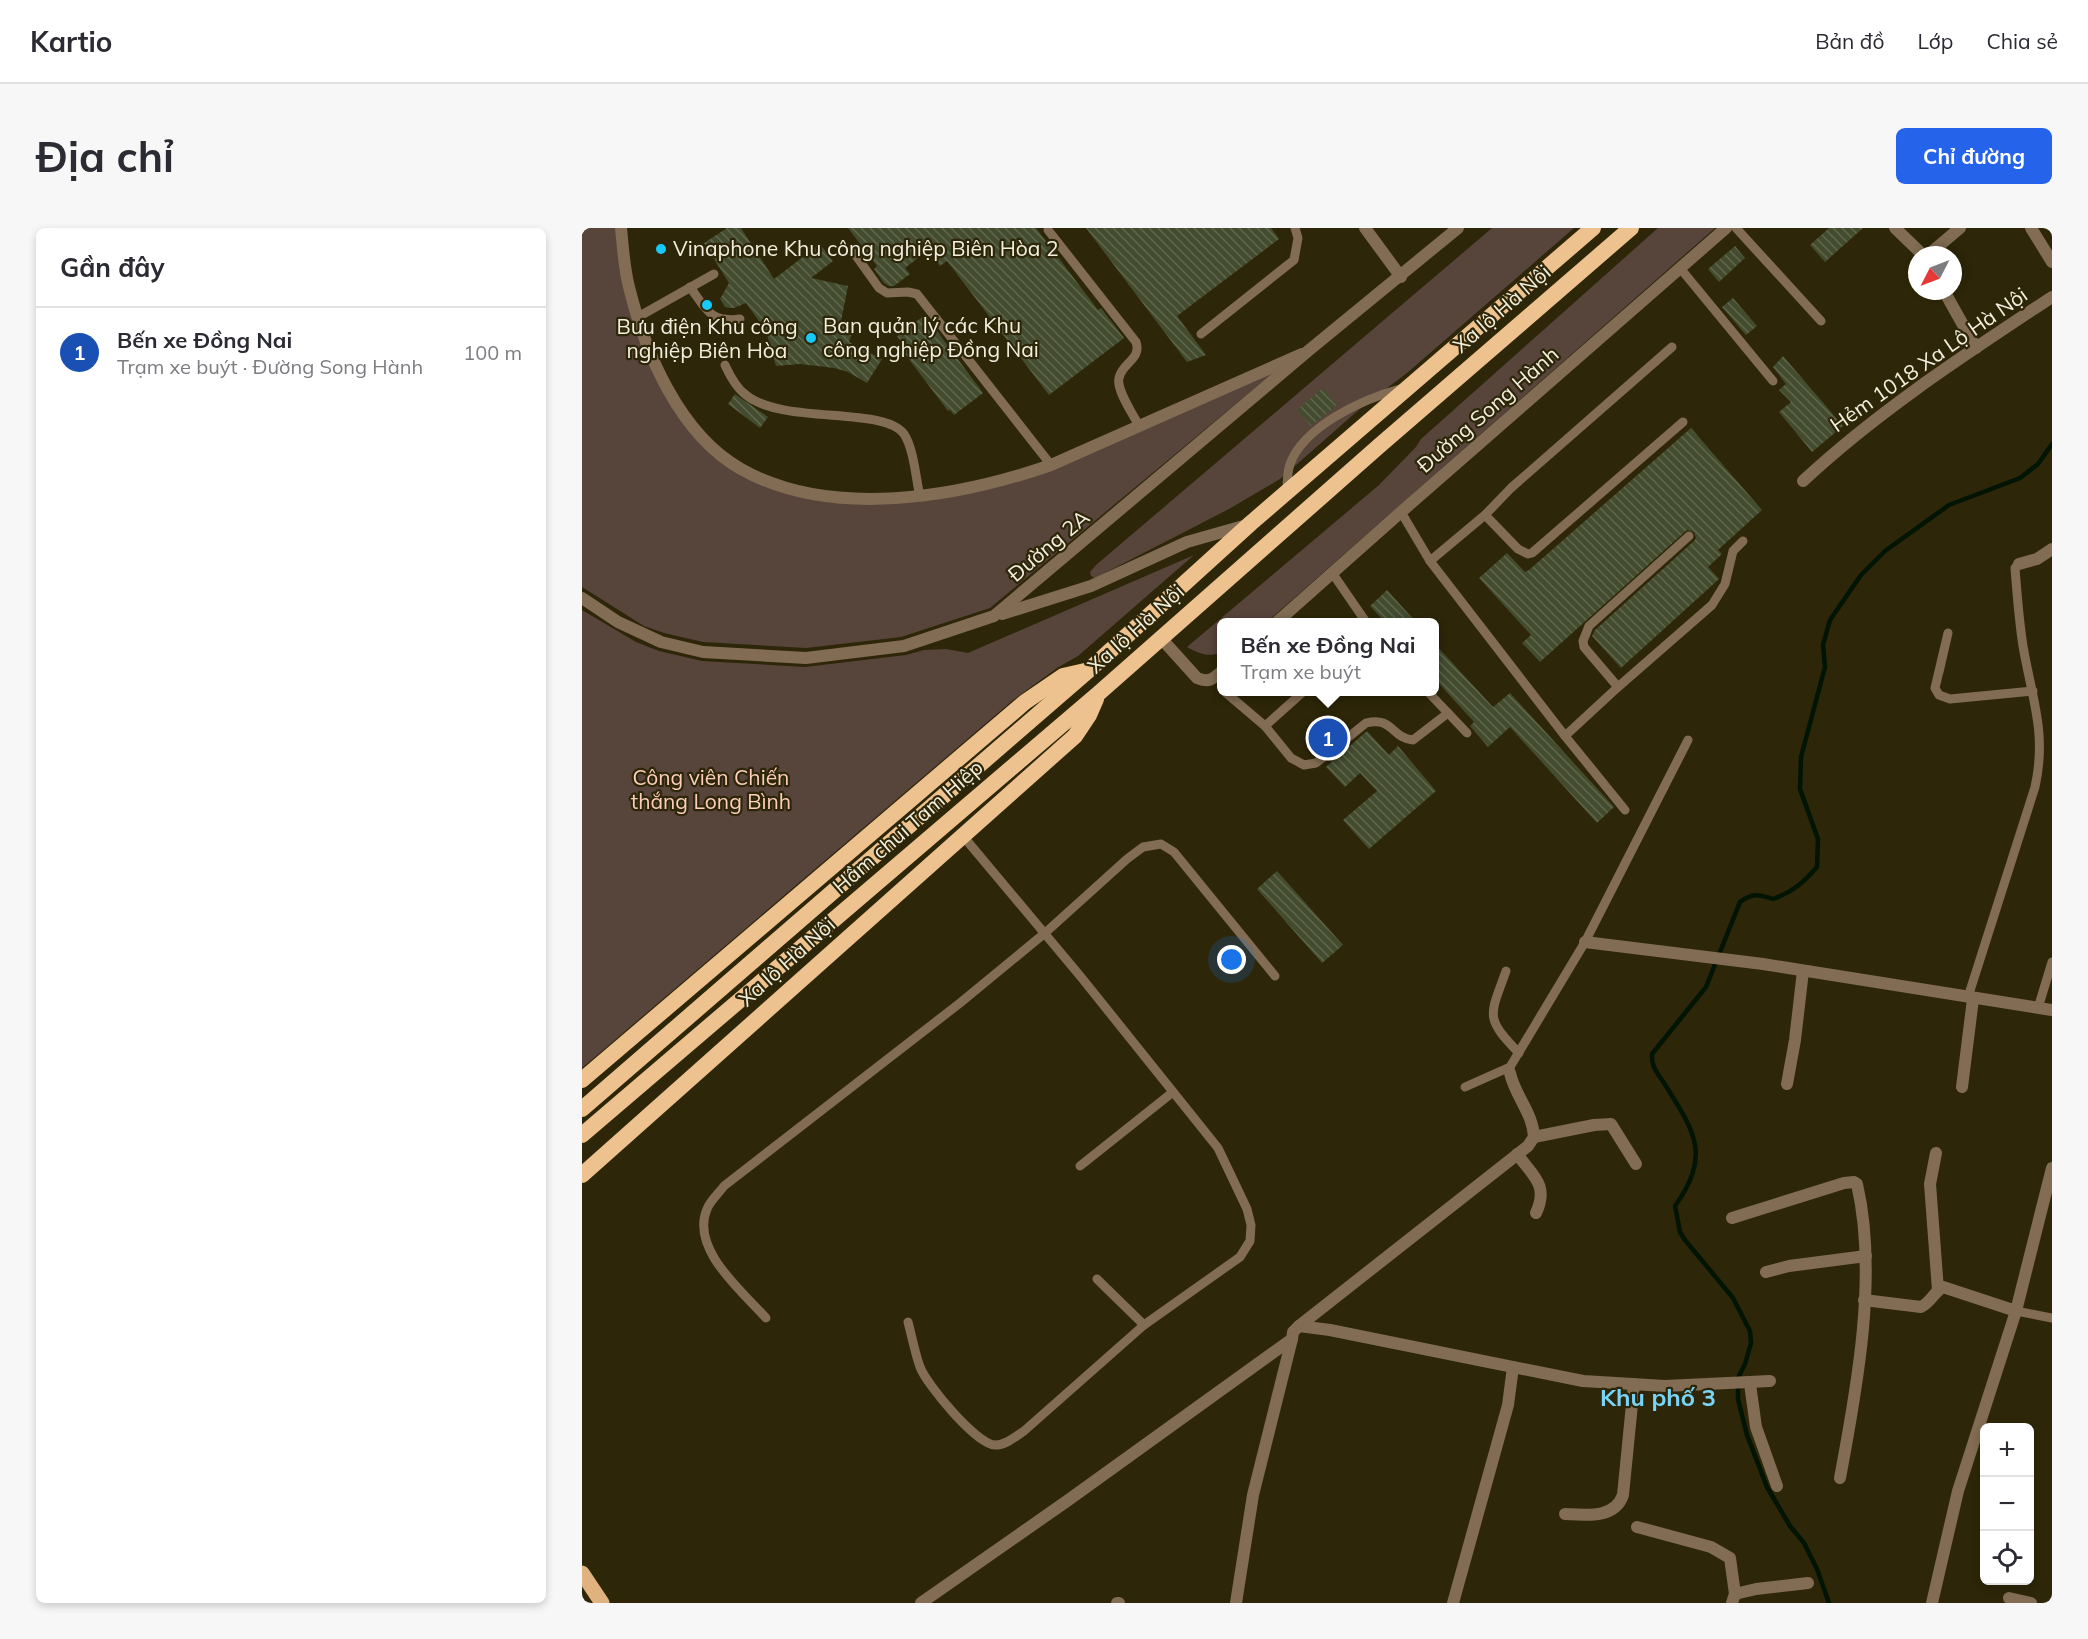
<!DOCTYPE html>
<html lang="vi">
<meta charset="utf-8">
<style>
:root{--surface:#fff;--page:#f7f7f7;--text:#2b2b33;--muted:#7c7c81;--line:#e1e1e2;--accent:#2563eb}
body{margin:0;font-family:Mulish,sans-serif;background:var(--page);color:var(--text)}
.controls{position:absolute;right:18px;bottom:18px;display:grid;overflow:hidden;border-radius:9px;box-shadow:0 3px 9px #0003}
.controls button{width:54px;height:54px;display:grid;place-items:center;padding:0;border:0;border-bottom:2px solid var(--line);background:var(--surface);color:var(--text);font:30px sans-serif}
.compass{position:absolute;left:1326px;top:18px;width:54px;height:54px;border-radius:50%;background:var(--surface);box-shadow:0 3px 9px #0003;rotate:228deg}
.you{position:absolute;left:650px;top:732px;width:21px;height:21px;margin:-15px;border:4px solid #fff;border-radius:50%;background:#1a73e8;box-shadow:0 0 0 9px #1a73e833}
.badge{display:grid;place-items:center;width:39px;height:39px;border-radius:50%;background:var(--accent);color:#fff;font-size:20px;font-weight:700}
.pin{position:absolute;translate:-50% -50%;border:3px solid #fff;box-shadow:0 2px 6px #0006}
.popup{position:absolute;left:635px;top:390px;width:222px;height:78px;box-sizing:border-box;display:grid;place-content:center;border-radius:9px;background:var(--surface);filter:drop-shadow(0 2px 4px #0005);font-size:20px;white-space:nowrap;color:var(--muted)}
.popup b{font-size:22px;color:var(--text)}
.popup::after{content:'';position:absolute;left:50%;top:100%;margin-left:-12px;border:12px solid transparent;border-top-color:var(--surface)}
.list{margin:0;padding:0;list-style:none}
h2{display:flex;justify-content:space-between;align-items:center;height:78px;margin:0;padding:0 24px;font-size:26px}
h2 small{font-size:20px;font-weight:400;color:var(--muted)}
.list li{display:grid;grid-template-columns:39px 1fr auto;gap:18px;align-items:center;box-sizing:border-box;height:90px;padding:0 24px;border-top:2px solid var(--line)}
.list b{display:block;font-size:22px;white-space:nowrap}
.list p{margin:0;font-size:20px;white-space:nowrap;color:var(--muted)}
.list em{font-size:20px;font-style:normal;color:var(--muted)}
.icon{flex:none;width:33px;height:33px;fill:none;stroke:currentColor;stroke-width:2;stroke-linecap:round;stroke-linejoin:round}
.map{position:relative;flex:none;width:1470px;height:1375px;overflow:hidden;border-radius:9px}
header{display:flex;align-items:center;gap:36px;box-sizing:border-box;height:84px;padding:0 30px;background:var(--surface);border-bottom:2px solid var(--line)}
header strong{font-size:28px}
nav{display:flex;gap:33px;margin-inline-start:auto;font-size:21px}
.intro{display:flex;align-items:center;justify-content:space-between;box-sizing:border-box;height:144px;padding:0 36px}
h1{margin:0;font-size:42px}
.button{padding:15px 27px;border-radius:9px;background:var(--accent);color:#fff;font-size:21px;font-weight:700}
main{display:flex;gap:36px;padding:0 36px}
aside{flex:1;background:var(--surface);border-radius:9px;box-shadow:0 3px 9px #0003}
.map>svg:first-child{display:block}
.green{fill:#57443b}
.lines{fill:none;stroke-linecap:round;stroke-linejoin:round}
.stream{stroke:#021404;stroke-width:4.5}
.building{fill:url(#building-back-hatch)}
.service{stroke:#826c53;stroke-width:9}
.minor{stroke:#826c53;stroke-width:12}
.tertiary{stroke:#826c53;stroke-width:12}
.primary{stroke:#e0b27d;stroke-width:15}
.trunk{stroke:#eec28e;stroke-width:16}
.poi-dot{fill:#18cafc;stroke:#2d2608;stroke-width:2}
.labels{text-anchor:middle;stroke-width:4.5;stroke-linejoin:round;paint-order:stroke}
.poi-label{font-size:21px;fill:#f3efde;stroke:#2d2608;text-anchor:start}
.street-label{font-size:21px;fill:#f3efde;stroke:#2d2608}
.park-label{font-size:21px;fill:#fccebb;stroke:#2d2608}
.quarter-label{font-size:24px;font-weight:bold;fill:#79d5f7;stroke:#2d2608}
</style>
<header>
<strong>Kartio</strong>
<nav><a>Bản đồ</a><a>Lớp</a><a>Chia sẻ</a></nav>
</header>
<div class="intro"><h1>Địa chỉ</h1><a class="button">Chỉ đường</a></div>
<main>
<aside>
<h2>Gần đây<small></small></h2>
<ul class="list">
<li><span class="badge" style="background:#1a4fb4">1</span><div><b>Bến xe Đồng Nai</b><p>Trạm xe buýt · Đường Song Hành</p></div><em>100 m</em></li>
</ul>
</aside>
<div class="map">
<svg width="1470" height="1375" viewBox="0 0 1470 1375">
<defs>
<pattern id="building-back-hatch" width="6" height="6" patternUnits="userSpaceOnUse" patternTransform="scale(1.5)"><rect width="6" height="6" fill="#434c2f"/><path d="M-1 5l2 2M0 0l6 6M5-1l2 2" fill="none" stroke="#5f664d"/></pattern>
</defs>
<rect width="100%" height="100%" fill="#2d2608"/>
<g class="green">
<path d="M 0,0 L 36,0 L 72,141 L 147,236 L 208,262 L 280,273 L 452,248 L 698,139 L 408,380 L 319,409 L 224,420 L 121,414 L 82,405 L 62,398 L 0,359 Z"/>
<path d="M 910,0 L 992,0 L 825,145 L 780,179 L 698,251 L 647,281 L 513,350 L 509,348 L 508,344 L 514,337 Z"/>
<path d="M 1076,0 L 1133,0 L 685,394 L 640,394 L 639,425 C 626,429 617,426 605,419 L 797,257 L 834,219 L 839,211 Z"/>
<path d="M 612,327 L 496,428 L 475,440 L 430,473 L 0,840 L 0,382 L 54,414 L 77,423 L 120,433 L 223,439 L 324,427 L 342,422 L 364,421 L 386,425 Z"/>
</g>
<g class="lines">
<path class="stream" d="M 1247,1375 L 1235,1341 L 1222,1315 L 1208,1298 L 1185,1259 L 1165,1207 L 1156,1171 L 1156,1150 L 1163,1136 L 1169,1115 L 1168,1103 L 1151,1070 L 1103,1012 L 1098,1004 L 1093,978 C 1130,926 1112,903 1082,855 C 1075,844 1069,839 1070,826 L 1124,759 L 1158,674 C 1170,665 1177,666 1191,671 C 1211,664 1222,654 1235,639 L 1236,611 L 1218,561 L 1219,529 L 1243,439 L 1241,417 L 1248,392 L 1279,347 L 1303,323 L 1367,277 L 1438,250 L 1456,236 L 1470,216"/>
</g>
<g class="building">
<path d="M 145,0 L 159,0 L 192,51 L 238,16 L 251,33 L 229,50 L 266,58 L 259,93 L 273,97 L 267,114 L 300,131 L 285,155 L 266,144 L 252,140 L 218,136 L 194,138 L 184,103 L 164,75 L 152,80 L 147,80 L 143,79 L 138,71 L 147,55 L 122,15 Z"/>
<path d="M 266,0 L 454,0 L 516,82 L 519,80 L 542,110 L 467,167 L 365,33 L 358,38 L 346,22 L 323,40 L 328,46 L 312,58 L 307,58 L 302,55 L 292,41 L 295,38 Z"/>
<path d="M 504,0 L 689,0 L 697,11 L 595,88 L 624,127 L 605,134 Z"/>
<path d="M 1247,0 L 1281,0 L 1243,34 L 1228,17 Z"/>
<path d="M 1153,18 L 1163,30 L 1137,54 L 1126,41 Z"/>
<path d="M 1151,70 L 1175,98 L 1164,107 L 1140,79 Z"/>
<path d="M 343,87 L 401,165 L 372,187 L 368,182 L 366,183 L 317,118 L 320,115 L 315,108 Z"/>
<path d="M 1201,128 L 1261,198 L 1230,224 L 1197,184 L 1209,174 L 1197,162 L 1204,156 L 1191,139 Z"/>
<path d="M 741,160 L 755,177 L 729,198 L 715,182 Z"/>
<path d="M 153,166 L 186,189 L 178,200 L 146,176 Z"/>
<path d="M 1109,200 L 1180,282 L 1136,322 L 1140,326 L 1126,339 L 1137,351 L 1039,440 L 1010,408 L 1013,402 L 1112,313 L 1114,310 L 1112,304 L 1105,302 L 958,434 L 940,415 L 949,407 L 897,350 L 925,325 L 943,344 L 947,342 Z"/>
<path d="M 805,362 L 834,394 L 803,394 L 788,378 Z"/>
<path d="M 852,415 L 911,479 L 928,465 L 1032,579 L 1015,595 L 928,499 L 906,519 L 888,498 L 892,494 L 852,450 Z"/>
<path d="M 785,503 L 807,527 L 816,518 L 854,563 L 787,621 L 761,592 L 795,563 L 778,545 L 763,559 L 744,539 Z"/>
<path d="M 695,643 L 761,717 L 740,735 L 675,661 Z"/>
</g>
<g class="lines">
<g class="service">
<path d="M 1154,0 L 1239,93"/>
<path d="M 466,2 L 554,114 C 560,131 540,135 537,150 C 534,162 551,186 557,198"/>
<path d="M 272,25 L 297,60 L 305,65 L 326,64 L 335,66 L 469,237"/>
<path d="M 1098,40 L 1191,153"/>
<path d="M 108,59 C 124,81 128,95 158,91"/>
<path d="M 56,89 L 132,46"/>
<path d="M 619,106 L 712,32 L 716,10 L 713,0"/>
<path d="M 143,137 C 148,148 154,160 164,167 C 201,197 302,178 322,206 C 332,221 334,252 338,269"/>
<path d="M 705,264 C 705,255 705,245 708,236 C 722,198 781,171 818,161"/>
<path d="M 819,284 L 848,333 L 903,287 L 929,260 L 1090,119"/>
<path d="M 903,287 L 936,321 L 946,326 L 950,325 L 1101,194"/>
<path d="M 848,333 L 983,508 L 1036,459 L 1002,419 L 1001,413 L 1007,398 L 1107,308"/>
<path d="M 751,346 L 784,394"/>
<path d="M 1357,444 L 1366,405 L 1353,460 L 1357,467 L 1368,471 L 1451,463"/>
<path d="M 1036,459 L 1130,377 L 1143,356 L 1151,323 L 1161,313"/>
<path d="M 643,464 L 683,498 L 721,464"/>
<path d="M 846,464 L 885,505"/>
<path d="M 683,498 L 709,530 L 722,537 L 734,535 L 784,495 C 811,488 809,510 831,512 L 866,485"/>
<path d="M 983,508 L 1043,582"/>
<path d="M 924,743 C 908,788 902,789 937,825"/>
<path d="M 1386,769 L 1453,559 C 1465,505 1450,471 1441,418 C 1437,393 1435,366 1433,340 L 1437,336"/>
<path d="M 1456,780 L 1470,734"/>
<path d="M 928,845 L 928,839 L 1003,714 L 1106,512"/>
<path d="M 883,859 L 928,839"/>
<path d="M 498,938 L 591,864"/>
<path d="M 515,1051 L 562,1097"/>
<path d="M 1434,1083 L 1470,1090"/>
<path d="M 184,1090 C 160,1063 108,1021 125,981 C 128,973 137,965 142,958 L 378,775 L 463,705 L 545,631 L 561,619 L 579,616 L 592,624 L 693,748"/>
<path d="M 326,1094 C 330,1109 333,1125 338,1139 C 345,1157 394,1216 413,1217 C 424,1217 433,1209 442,1203 L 562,1097 L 658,1029 L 668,1013 L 669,997 L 665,981 L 636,920 L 499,749 L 381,608"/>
</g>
<g class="minor">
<path d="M 39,0 C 41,19 42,40 47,59 C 63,124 97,206 159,241 C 249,292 377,269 469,237 L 720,126"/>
<path d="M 783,0 L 819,49"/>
<path d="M 1313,0 L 1341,27"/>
<path d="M 1449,0 L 1470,34"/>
<path d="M 1346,27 L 1378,0"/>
<path d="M 1362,63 L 1394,120"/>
<path d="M 1221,253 C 1297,182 1384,126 1470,69"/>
<path d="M 1437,336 L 1455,331 L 1470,321"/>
<path d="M 695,394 L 819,284 L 1144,0"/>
<path d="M 578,409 L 615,450 C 627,455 631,451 640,443"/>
<path d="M 1003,714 L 1181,736 L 1470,782"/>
<path d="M 1205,856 L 1213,812 L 1221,743"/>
<path d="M 1380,859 L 1391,771"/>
<path d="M 952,909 L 1012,897 L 1029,896 L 1054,936"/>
<path d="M 1354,925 L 1348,956 L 1356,1062"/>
<path d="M 935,926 C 951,948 967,957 954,985"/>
<path d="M 1150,990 L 1262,955 L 1272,954 L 1275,956 C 1296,1046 1275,1160 1258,1250"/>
<path d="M 1184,1044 L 1207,1038 L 1284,1028"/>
<path d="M 1282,1072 L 1339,1079 C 1349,1074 1352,1064 1361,1059 L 1434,1083"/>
<path d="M 717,1098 L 748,1102 L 1001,1153 L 1083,1158 L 1188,1153"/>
<path d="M 1168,1156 L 1174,1199 L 1195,1258"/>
<path d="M 983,1286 C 1004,1287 1033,1291 1041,1267 L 1052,1156"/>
<path d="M 1055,1299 L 1129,1319 L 1148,1330 L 1153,1366 L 1150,1375"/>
<path d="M 1153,1366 L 1174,1361 L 1226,1355"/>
<path d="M 1427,1370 L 1449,1375"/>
<path d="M 339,1375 L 485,1273 L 710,1111 L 711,1104 L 717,1098 L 946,918 L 952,909 C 951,885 933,868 928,845"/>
<path d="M 535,1375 L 537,1375"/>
<path d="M 654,1375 L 671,1267 L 710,1111"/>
<path d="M 871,1375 L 926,1177 L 931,1139"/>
<path d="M 1350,1375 L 1376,1263 L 1434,1083 L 1470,940"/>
</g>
<g class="tertiary">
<path d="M 0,370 L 36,394 L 79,414 L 121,424 L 224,430 L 322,418 L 412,388 L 726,123 L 876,0"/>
<path d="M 420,386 L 509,358 L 605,314 L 665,297"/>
</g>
<path class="primary" d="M 0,1345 L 20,1375"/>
<g class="trunk">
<path d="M 0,852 L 443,474 L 481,448 L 503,443"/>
<path d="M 0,881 L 507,442 L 669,295 L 1011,0"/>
<path d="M 0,907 L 517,465 L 797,218 L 1049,0"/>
<path d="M 0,947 L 493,508 L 507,487 L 514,471"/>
</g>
</g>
<g class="poi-dot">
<circle cx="79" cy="21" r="6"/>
<circle cx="125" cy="77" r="6"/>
<circle cx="229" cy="110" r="6"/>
</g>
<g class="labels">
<g class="poi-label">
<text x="91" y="28">Vinaphone Khu công nghiệp Biên Hòa 2</text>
<text x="241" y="105">Ban quản lý các Khu<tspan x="241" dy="24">công nghiệp Đồng Nai</tspan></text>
<text x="125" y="106" text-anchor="middle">Bưu điện Khu công<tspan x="125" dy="24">nghiệp Biên Hòa</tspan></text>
</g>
<g class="street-label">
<text transform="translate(920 81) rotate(-41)" y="7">Xa lộ Hà Nội</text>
<text transform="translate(1347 132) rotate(-35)" y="7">Hẻm 1018 Xa Lộ Hà Nội</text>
<text transform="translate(906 182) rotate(-41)" y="7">Đường Song Hành</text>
<text transform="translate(467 318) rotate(-40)" y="7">Đường 2A</text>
<text transform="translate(554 401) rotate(-42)" y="7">Xa lộ Hà Nội</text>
<text transform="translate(326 599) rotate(-41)" y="7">Hầm chui Tam Hiệp</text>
<text transform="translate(205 734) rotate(-42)" y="7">Xa lộ Hà Nội</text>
</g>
<g class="park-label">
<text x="129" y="557">Công viên Chiến<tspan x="129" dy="24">thắng Long Bình</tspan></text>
</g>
<g class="quarter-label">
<text x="1076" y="1178">Khu phố 3</text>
</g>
</g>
</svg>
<div class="controls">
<button>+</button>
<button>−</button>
<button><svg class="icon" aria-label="locate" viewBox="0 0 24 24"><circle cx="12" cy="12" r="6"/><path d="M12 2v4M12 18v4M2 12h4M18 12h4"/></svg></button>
</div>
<svg class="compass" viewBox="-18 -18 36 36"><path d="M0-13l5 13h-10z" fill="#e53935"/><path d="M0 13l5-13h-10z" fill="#7c7c81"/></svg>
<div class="you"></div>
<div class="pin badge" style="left:746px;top:510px;background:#1a4fb4">1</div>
<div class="popup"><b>Bến xe Đồng Nai</b>Trạm xe buýt</div>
</div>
</main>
